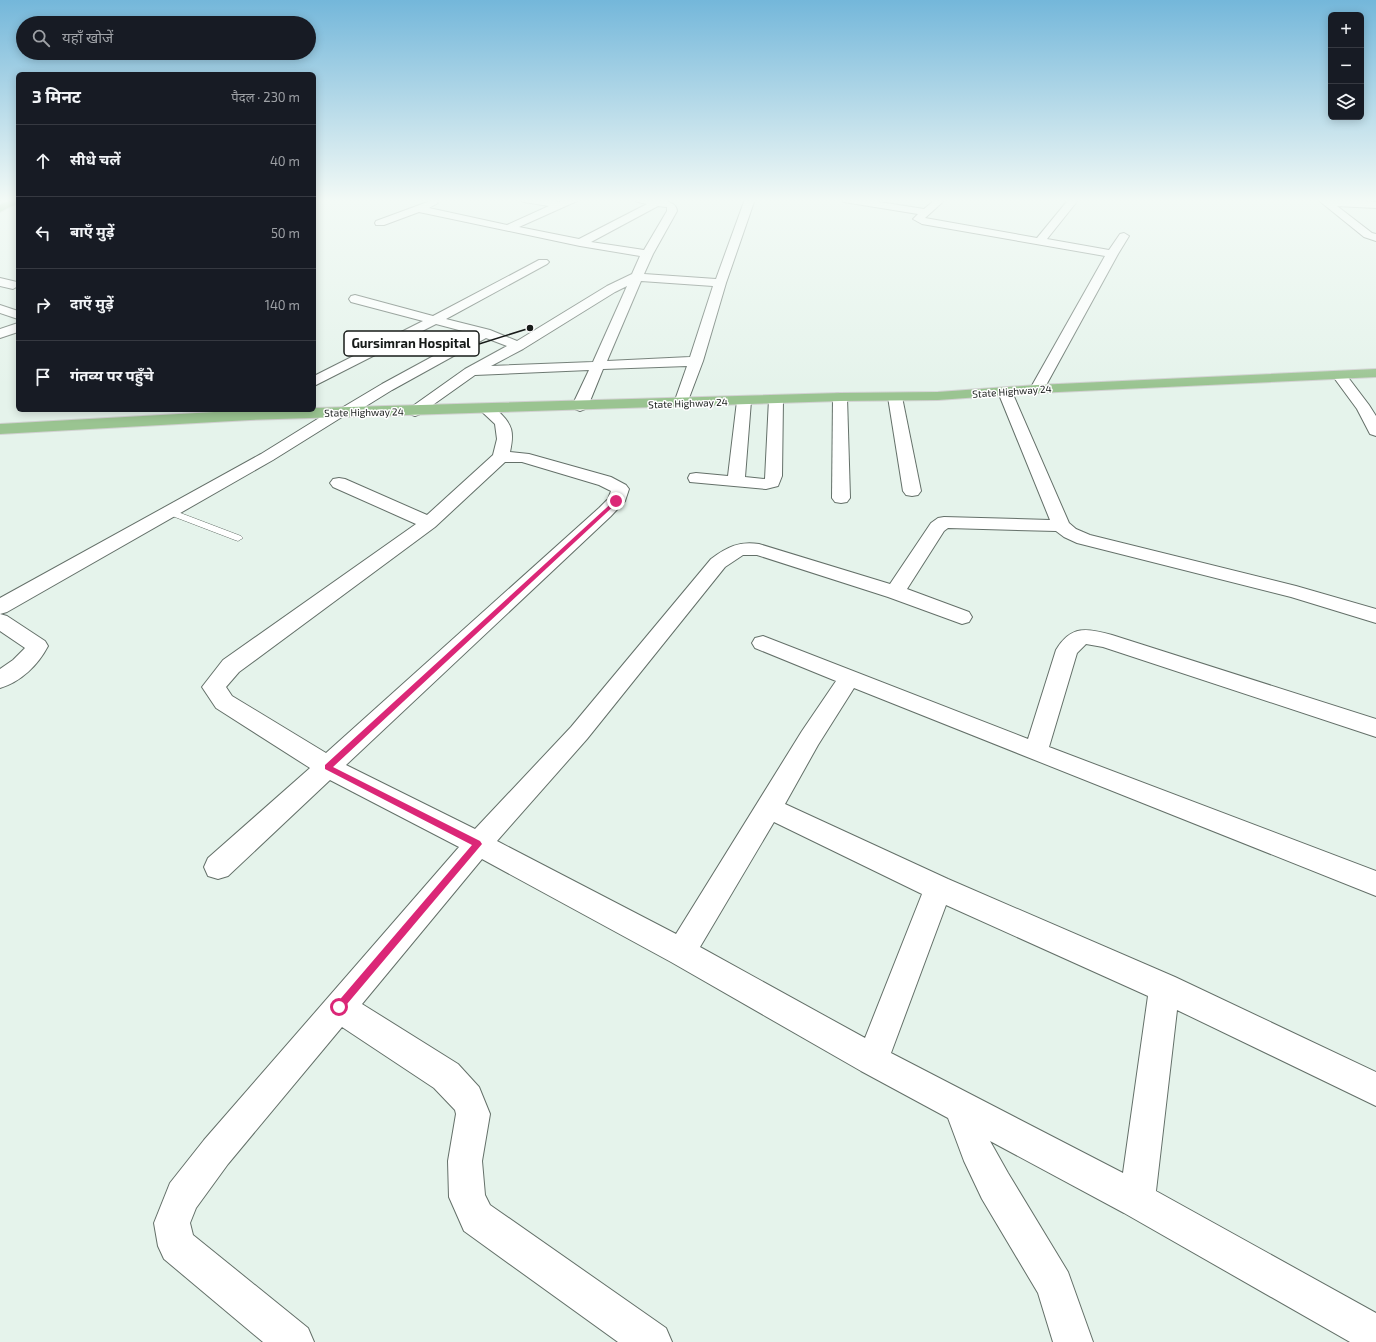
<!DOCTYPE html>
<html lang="hi">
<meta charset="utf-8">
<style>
:root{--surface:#171b24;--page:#242831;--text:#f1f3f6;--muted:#9ea1a6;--line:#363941}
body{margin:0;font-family:"Exo 2","Noto Sans Devanagari",sans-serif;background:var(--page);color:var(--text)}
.controls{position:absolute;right:12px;top:12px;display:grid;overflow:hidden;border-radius:6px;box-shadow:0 2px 10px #0003}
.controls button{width:36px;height:36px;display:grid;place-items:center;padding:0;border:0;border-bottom:1px solid var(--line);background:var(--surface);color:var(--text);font:20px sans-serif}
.stop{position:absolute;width:12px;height:12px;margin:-9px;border:3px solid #db2777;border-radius:50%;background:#fff}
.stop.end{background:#db2777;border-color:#fff;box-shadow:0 1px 4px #0008}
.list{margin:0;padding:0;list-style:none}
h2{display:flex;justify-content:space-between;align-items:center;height:52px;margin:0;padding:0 16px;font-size:17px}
h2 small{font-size:13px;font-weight:400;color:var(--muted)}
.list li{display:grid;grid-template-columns:26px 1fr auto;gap:12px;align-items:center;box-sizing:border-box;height:72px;padding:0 16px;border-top:1px solid var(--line)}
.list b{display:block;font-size:15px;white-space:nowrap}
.list em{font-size:13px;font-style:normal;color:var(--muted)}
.icon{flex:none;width:22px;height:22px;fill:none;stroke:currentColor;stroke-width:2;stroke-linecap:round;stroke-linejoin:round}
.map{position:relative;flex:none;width:1376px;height:1342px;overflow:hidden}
.search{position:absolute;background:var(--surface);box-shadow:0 2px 10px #0003;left:16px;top:16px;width:300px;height:44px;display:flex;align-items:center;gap:10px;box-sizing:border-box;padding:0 14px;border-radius:22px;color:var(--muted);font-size:15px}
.panel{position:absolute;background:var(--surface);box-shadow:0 2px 10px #0003;left:16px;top:72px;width:300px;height:340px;border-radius:6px}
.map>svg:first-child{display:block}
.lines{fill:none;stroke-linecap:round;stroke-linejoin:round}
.service-casing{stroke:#647069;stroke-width:1}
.minor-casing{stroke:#647069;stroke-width:2}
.primary-casing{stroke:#d1d1d1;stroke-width:2}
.trunk-casing{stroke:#d1d1d1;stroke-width:2}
.service{fill:#fff;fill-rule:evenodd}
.minor{fill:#fff;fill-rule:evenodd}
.primary{fill:#9ac491;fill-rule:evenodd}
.trunk{fill:#78b06c;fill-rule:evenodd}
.route{fill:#db2777}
.labels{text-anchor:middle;stroke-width:3;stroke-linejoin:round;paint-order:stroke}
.far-street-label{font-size:10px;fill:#171b19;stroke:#fff}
.leader{fill:none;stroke:#171b19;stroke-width:1.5}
.callout-dot{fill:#171b19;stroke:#fff;stroke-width:1.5}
.callout{fill:#fff;stroke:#171b19;stroke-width:1.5}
.callout-label{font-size:13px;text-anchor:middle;font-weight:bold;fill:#171b19}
</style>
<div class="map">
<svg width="1376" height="1342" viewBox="0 0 1376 1342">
<rect width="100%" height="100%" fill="#e5f3eb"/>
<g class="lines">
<defs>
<path id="service" d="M 170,509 L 241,536 L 243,538 L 238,541 L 235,540 L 167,514 L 166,512 Z"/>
<g id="minor">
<path d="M 519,199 L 539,199 L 559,202 L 567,199 L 579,199 L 577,201 L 519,227 L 579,239 L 647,204 L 635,201 L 633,199 C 644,199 677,197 677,211 L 653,254 L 644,274 L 716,279 L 745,199 L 755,199 L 726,283 L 703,361 L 686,406 L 681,407 L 676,406 L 674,403 L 687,366 L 603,369 L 588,406 L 585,409 L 580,411 L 575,409 L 572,406 L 589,370 L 475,375 L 420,414 L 415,416 L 410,414 L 407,411 L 410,408 L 465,369 L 507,346 L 486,338 L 392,390 L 350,416 L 342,417 L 273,460 L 7,612 L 0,614 L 0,598 L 261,454 L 332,410 L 340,409 L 382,384 L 474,334 L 436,324 L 314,386 L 314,376 L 423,321 L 351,302 L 349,299 L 351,296 L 355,295 L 433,316 L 539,260 L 547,260 L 549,262 L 547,264 L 446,319 L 490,330 L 517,341 L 607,286 L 632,274 L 640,256 L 580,246 L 419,212 L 384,225 L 376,225 L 375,223 L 376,221 L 433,200 L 438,203 L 429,208 L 507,225 L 549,206 L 524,202 ZM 658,206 L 667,207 L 667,211 L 644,250 L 591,242 ZM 641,281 L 713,286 L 690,357 L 607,361 ZM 627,286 L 593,362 L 491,366 L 523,349 L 615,292 Z"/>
<path d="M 839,199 L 860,199 L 924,209 L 936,199 L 946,199 L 925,218 L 1037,238 L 1069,199 L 1079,199 L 1047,239 L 1109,250 L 1120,234 L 1124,233 L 1129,236 L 1118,254 L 1044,389 L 1042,392 L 1037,393 L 1032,392 L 1030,389 L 1105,256 L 922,224 L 913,219 L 918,214 L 844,202 Z"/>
<path d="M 1317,199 L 1376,202 L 1376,208 L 1337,206 L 1372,233 L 1376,234 L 1376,241 L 1364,237 Z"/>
<path d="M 0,278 L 17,282 L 18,286 L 13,289 L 0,286 Z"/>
<path d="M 0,305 L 18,311 L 18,319 L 0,313 Z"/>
<path d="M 18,323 L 18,332 L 0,338 L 0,329 Z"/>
<path d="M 1339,371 L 1344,372 L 1369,405 L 1376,416 L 1376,436 L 1370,434 L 1357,409 L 1332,375 L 1334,372 Z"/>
<path d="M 1005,388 L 1010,389 L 1012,392 L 1069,523 L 1076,529 L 1090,535 L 1296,586 L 1376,609 L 1376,623 L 1291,597 L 1077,543 L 1064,537 L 1056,531 L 948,528 L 944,531 L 907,589 L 969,612 L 972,617 L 969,622 L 962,624 L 888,597 L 757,555 L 743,555 L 725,567 L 587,739 L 497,841 L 676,934 L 802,731 L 836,681 L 755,648 L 752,643 L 755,638 L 763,636 L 1028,739 L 1056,650 C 1071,625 1087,628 1112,635 L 1376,719 L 1376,737 L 1103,647 L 1086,644 L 1077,653 L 1049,747 L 1376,871 L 1376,896 L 854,688 L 818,745 L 785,804 L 948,879 L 1175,977 L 1376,1072 L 1376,1106 L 1177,1010 L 1156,1191 L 1376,1313 L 1376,1342 L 1350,1342 L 1124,1213 L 990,1141 L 1008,1173 L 1068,1272 L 1093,1342 L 1053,1342 L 1038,1293 L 982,1199 L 964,1161 L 948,1118 L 861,1071 L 671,962 L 482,859 L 362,1004 L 458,1064 L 479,1087 L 490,1114 L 482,1161 L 485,1195 L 490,1205 L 666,1328 L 672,1342 L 618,1342 L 464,1231 L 449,1197 L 448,1161 L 456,1114 L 455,1110 L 434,1088 L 342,1027 L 228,1164 L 196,1208 L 190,1223 L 193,1235 L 308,1328 L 314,1342 L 263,1342 L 164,1259 L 158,1246 L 154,1223 L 170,1183 L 204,1140 L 459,847 L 330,780 L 228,876 L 218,879 L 208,876 L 204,867 L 208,858 L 310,768 L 216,708 L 202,687 L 223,660 L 416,524 L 333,487 L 330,483 L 333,479 L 339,478 L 345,479 L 427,515 L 493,455 L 497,439 L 495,424 L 479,409 L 482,406 C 490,404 493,406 499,412 C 513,425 514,433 510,452 L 529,454 L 611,477 L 626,485 L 629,489 L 625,501 L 611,516 L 346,765 L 475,829 L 571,727 L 711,559 C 727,547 739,541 759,544 L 890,584 L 931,523 L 938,518 L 944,517 L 1050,520 L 998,392 L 1000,389 ZM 505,462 L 522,462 L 599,485 L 611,491 L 608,499 L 599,508 L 326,753 L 232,696 L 226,687 L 239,672 L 435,527 ZM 774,822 L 922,894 L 865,1038 L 700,947 ZM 946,905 L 1148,996 L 1123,1173 L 891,1053 Z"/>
<path d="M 840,393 L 845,394 L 847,397 L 850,498 L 847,502 L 841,503 L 835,502 L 832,498 L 833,397 L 835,394 Z"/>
<path d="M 895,393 L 900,394 L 902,397 L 921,491 L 918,495 L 912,496 L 906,495 L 903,491 L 888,397 L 890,394 Z"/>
<path d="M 776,395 L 781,396 L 783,399 L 782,476 L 778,486 L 766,489 L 690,482 L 688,478 L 690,474 L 696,473 L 728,476 L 737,401 L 739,398 L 744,397 L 749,398 L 751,401 L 745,477 L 765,479 L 769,399 L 771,396 Z"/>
<path d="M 0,614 L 7,616 L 45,641 L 48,646 C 38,665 21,682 0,688 L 0,669 L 13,660 L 25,648 L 0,631 Z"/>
</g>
<path id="primary" d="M 1376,369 L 1376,377 L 1037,393 L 938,400 L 840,401 L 250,420 L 0,434 L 0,424 L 250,410 L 314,410 L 314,408 L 840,393 L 938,392 L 1037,385 Z"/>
<path id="trunk" d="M 12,199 L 18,199 L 18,203 L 0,212 L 0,205 Z"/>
</defs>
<use href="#service" class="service-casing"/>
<use href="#minor" class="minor-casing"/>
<use href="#primary" class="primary-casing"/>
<use href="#trunk" class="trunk-casing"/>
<use href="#service" class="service"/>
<use href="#minor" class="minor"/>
<use href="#primary" class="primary"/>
<use href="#trunk" class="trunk"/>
</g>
<linearGradient id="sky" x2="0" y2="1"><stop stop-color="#74b7da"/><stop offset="0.52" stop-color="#f3faf6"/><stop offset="1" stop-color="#f3faf6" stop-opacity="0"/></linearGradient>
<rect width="1376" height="386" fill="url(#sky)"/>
<path class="route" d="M 616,499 L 618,500 L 618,502 L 333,767 L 480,841 L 482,844 L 342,1010 L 339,1012 L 336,1010 L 334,1007 L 336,1004 L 472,845 L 325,769 L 325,765 Z"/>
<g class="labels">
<g class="far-street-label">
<text transform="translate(1012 391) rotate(-4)" y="4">State Highway 24</text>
<text transform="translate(688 403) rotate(-2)" y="4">State Highway 24</text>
<text transform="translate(364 412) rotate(-1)" y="4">State Highway 24</text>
</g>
</g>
<path class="leader" d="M530 328L479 344"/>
<circle class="callout-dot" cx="530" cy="328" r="4"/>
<rect class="callout" x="344" y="331" width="135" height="25" rx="4"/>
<g class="callout-label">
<text x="411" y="348">Gursimran Hospital</text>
</g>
</svg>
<div class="controls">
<button>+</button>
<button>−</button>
<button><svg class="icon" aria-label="layers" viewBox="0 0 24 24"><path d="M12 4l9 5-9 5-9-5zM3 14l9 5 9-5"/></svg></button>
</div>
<div class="stop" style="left:339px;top:1007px"></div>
<div class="stop end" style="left:616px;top:501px"></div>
<div class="search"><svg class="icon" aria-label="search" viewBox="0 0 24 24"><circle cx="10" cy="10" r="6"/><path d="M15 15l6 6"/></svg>यहाँ खोजें</div>
<section class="panel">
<h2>3 मिनट<small>पैदल · 230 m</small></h2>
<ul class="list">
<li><svg class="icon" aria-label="ahead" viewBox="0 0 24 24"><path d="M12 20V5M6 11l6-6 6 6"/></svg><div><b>सीधे चलें</b></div><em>40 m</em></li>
<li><svg class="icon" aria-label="left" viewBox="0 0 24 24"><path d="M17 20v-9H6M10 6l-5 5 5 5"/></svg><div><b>बाएँ मुड़ें</b></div><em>50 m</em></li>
<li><svg class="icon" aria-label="right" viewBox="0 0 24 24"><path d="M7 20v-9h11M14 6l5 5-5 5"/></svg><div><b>दाएँ मुड़ें</b></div><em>140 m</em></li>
<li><svg class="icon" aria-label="arrive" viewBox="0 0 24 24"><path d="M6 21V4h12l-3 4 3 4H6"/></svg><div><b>गंतव्य पर पहुँचे</b></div></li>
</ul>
</section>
</div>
